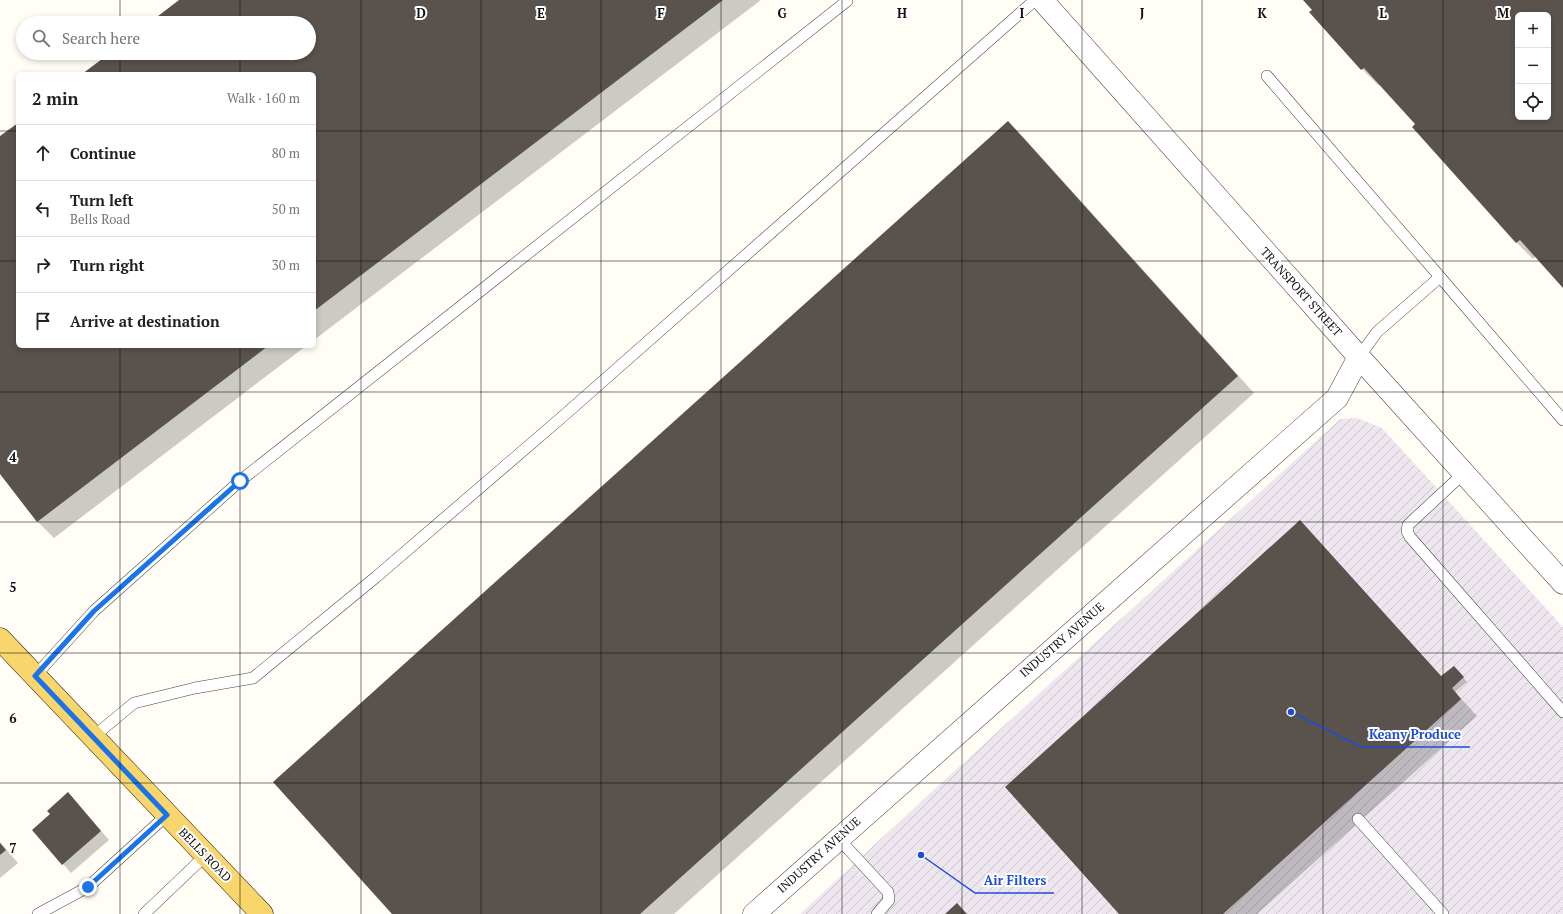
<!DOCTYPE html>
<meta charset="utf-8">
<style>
:root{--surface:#fff;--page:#f6f6f6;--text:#202124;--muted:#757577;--line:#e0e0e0}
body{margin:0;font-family:"PT Serif",serif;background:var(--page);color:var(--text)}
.controls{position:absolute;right:12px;top:12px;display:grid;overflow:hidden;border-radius:6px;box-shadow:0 2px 6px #0003}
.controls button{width:36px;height:36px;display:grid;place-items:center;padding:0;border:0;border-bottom:1px solid var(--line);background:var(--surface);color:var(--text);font:20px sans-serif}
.stop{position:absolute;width:12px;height:12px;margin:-9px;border:3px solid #1a73e8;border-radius:50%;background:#fff}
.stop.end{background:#1a73e8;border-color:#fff;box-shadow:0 1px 4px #0008}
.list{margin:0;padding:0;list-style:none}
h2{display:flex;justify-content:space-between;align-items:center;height:52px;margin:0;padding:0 16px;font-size:17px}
h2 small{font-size:13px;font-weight:400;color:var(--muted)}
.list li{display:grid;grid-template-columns:26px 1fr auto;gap:12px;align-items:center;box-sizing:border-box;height:56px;padding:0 16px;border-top:1px solid var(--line)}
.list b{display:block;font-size:15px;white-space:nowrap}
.list p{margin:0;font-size:13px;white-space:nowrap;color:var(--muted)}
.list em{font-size:13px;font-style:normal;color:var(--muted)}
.icon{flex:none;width:22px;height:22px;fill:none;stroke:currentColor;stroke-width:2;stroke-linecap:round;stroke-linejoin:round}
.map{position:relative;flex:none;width:1563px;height:914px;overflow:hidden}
.search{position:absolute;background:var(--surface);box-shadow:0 2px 6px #0003;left:16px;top:16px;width:300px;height:44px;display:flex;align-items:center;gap:10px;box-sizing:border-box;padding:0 14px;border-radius:22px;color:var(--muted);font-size:15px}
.panel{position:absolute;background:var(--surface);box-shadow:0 2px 6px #0003;left:16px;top:72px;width:300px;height:276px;border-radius:6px}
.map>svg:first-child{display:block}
.industrial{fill:url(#industrial-furrows)}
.shadow{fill:#0003;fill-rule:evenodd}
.building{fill:#5a524d;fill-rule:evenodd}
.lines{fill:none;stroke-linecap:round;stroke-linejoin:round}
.service-casing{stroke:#444;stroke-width:12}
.minor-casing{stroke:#444;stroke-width:23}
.primary-casing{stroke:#222;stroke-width:23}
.service{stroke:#fff;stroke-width:11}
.minor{stroke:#fff;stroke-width:22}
.primary{stroke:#f9d66b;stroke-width:22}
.route{stroke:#1a73e8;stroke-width:5}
.grid{fill:none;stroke:#111;stroke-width:1;stroke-opacity:0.55}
.labels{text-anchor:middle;stroke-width:4;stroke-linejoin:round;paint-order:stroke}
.street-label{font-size:12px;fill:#111;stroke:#fff}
.grid-label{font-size:13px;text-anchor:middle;font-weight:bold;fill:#111;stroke:#fff;stroke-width:4;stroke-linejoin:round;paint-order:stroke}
.leader{fill:none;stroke:#1d4ed8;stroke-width:1.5}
.callout-dot{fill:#1d4ed8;stroke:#fff;stroke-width:1.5}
.callout-label{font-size:13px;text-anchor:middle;font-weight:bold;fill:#1d4ed8;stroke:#fff;stroke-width:4;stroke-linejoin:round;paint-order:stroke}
</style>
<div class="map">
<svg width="1563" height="914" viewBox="0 0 1563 914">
<defs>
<pattern id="industrial-furrows" width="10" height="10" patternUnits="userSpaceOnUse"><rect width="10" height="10" fill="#eee6ef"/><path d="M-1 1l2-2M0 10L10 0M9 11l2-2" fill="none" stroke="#cbc4cc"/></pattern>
</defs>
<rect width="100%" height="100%" fill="#fffdf5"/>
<path class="industrial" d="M 1357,418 L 1382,428 L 1563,627 L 1563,914 L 800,914 L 926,797 L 1340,419 Z"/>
<g class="shadow">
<path d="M 181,0 L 761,0 L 314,340 L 314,74 L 84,74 L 111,53 L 309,53 L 309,23 L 151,23 Z"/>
<path d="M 1305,0 L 1563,0 L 1563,287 L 1536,256 L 1533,259 L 1516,242 L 1416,124 L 1380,84 L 1378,85 L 1362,69 ZM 1518,15 L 1548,15 L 1548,117 L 1518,117 Z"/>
<path d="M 1008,122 L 1025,139 L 1254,393 L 674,914 L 393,914 Z"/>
<path d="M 18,124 L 18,346 L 306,346 L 54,538 L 37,521 L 0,472 L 0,138 Z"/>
<path d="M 1300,522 L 1442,677 L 1458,671 L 1467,682 L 1455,692 L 1477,716 L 1257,914 L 1120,914 Z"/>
<path d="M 76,802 L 109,840 L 71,873 L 33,830 L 51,814 Z"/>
<path d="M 0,842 L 18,863 L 0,878 Z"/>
</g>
<g class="building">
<path d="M 179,0 L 723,0 L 314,311 L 314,74 L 82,74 L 110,53 L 309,53 L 309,23 L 149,23 Z"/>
<path d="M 1303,0 L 1563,0 L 1563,288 L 1520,240 L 1516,243 L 1412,127 L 1415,124 L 1364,68 L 1361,70 L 1309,12 L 1312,10 ZM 1518,15 L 1548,15 L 1548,117 L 1518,117 Z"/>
<path d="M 1008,121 L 1238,376 L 640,914 L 392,914 L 273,782 Z"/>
<path d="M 18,123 L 18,346 L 268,346 L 37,522 L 0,474 L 0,136 Z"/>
<path d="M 1300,520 L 1441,676 L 1454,666 L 1464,677 L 1452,688 L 1461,699 L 1223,914 L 1119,914 L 1005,787 Z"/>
<path d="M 68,792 L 101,831 L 62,865 L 32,830 L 50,814 L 47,811 Z"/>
<path d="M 0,843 L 6,850 L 0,855 Z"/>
<path d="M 957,903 L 967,914 L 945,914 Z"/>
</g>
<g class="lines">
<defs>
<g id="service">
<path d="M 1267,76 L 1440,277 L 1377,332 L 1359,357"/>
<path d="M 1440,277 L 1563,420"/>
<path d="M 1464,473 L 1408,525 L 1407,531 L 1410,537 L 1563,712"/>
<path d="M 35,676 L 94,611 L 240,481 L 847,1"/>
<path d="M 93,737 L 134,703 L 195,688 L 253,678 L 376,577 L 561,418 L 1035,0"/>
<path d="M 1358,819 L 1443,914"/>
<path d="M 838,838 L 888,892 L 889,900 L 877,914"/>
<path d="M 38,914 L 88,887 L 167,815"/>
<path d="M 144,914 L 206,855"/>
</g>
<g id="minor">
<path d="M 1042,0 L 1359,357 L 1563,583"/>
<path d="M 754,914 L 1337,398 L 1359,357"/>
</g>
<path id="primary" d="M 0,639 L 262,914"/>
</defs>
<use href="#service" class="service-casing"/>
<use href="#minor" class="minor-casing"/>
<use href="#primary" class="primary-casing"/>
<use href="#service" class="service"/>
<use href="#minor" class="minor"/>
<use href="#primary" class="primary"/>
</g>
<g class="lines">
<path class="route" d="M 88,887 L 167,815 L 35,676 L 94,611 L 240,481"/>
</g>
<path class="grid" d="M 120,0 L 120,23M 240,0 L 240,23M 361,0 L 361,914M 481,0 L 481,914M 601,0 L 601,914M 721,0 L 721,914M 842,0 L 842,914M 962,0 L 962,914M 1082,0 L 1082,914M 1202,0 L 1202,914M 1323,0 L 1323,914M 1443,0 L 1443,914M 120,53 L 120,74M 240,53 L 240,74M 0,131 L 18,131M 314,131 L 1563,131M 0,261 L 18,261M 314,261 L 1563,261M 120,346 L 120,914M 240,346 L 240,914M 0,392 L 1563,392M 0,522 L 1563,522M 0,653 L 1563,653M 0,783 L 1563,783"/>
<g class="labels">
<g class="street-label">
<text transform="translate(1301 292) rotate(48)" y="4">TRANSPORT STREET</text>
<text transform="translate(1062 640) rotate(-41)" y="4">INDUSTRY AVENUE</text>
<text transform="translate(205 855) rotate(46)" y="4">BELLS ROAD</text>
<text transform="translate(819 855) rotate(-42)" y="4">INDUSTRY AVENUE</text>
</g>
</g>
<g class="grid-label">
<text x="421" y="18">D</text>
<text x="541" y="18">E</text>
<text x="661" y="18">F</text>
<text x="782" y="18">G</text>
<text x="902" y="18">H</text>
<text x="1022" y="18">I</text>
<text x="1142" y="18">J</text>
<text x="1262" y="18">K</text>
<text x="1383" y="18">L</text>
<text x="1503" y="18">M</text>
<text x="13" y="462">4</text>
<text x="13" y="592">5</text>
<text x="13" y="723">6</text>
<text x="13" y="853">7</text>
</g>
<path class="leader" d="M1291 712L1361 747H1470M921 855L975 893H1054"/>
<g class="callout-dot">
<circle cx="1291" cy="712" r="4"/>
<circle cx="921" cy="855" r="4"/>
</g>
<g class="callout-label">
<text x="1415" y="739">Keany Produce</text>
<text x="1015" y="885">Air Filters</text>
</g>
</svg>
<div class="controls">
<button>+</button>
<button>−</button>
<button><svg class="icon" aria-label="locate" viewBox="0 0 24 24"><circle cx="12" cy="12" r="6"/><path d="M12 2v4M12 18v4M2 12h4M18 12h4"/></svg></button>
</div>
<div class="stop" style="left:240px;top:481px"></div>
<div class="stop end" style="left:88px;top:887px"></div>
<div class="search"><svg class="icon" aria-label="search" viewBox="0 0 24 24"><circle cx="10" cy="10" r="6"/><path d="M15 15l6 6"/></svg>Search here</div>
<section class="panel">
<h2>2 min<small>Walk · 160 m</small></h2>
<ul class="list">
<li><svg class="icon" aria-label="ahead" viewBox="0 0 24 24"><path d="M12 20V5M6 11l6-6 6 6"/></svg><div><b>Continue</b></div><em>80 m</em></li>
<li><svg class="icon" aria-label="left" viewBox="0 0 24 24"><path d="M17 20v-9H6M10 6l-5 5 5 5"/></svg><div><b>Turn left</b><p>Bells Road</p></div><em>50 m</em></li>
<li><svg class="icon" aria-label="right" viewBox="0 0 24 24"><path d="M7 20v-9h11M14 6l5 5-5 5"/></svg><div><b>Turn right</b></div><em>30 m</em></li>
<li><svg class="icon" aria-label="arrive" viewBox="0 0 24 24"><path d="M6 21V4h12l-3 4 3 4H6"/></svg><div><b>Arrive at destination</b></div></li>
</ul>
</section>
</div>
